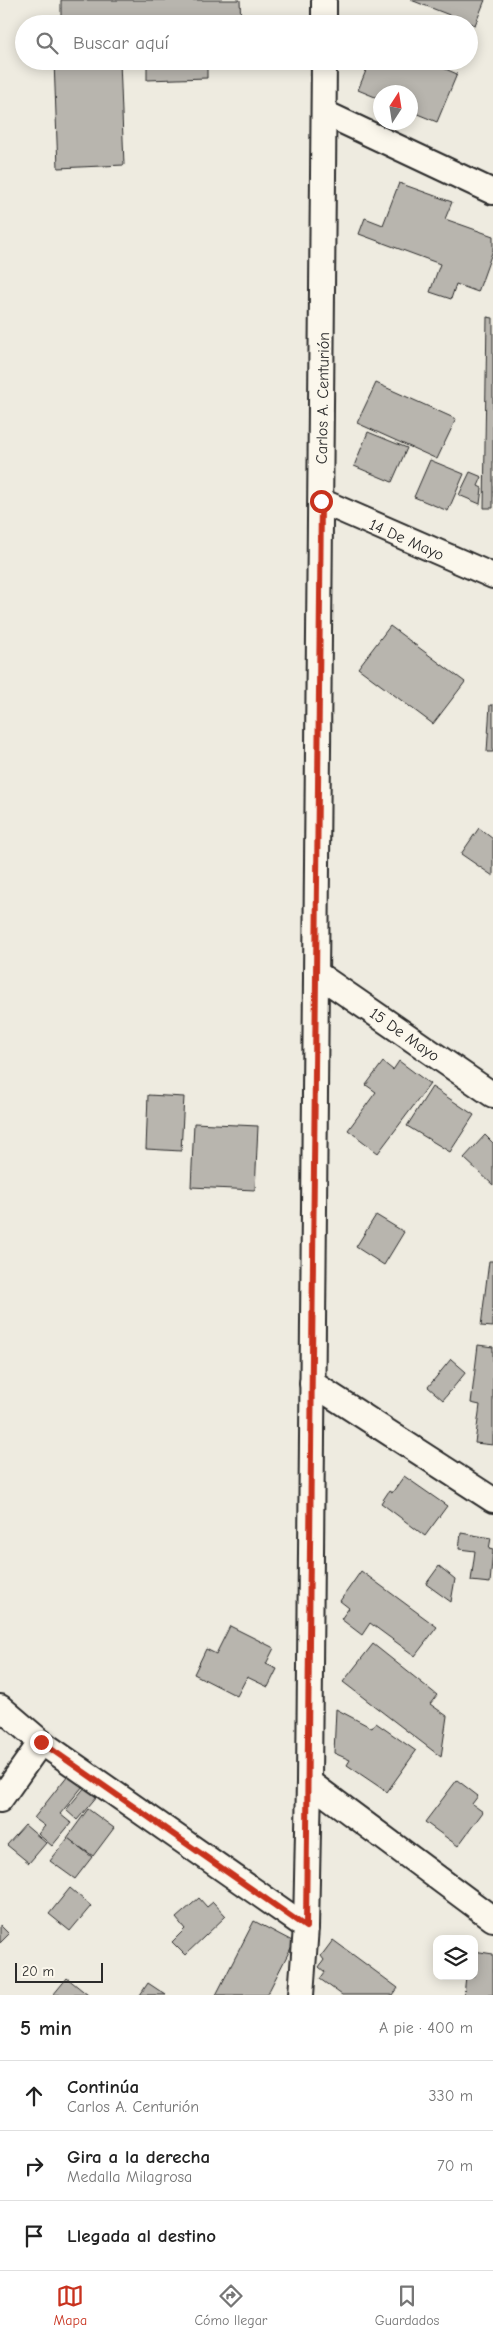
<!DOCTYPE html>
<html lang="es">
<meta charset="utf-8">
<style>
:root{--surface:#fff;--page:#f2f2f2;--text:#222;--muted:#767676;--line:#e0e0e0;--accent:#c8321e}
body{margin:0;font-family:"Comic Neue",sans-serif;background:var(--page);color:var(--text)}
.controls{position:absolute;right:15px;bottom:15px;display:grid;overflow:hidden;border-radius:10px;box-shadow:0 2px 12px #0003}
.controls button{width:45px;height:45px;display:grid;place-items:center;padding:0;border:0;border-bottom:1px solid var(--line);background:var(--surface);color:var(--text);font:25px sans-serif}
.compass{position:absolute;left:373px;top:85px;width:45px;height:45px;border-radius:50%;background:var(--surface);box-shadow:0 2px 12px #0003;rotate:12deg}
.scale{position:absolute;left:15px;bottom:12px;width:88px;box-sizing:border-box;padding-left:5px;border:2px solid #2b2b2b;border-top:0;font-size:14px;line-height:18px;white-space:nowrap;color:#2b2b2b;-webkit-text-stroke:4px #fbf7ec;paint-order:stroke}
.stop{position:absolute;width:15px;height:15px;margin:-11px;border:4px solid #c8321e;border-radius:50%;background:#fff}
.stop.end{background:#c8321e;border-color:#fff;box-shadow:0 1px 5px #0008}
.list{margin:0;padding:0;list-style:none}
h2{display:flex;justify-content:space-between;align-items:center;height:65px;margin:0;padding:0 20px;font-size:21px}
h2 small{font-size:16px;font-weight:400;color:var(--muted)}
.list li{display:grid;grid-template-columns:32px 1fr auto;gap:15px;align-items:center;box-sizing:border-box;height:70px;padding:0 20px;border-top:1px solid var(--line)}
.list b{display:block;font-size:19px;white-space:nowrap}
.list p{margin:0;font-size:16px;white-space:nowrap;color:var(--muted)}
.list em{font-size:16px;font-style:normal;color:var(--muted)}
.icon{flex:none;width:28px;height:28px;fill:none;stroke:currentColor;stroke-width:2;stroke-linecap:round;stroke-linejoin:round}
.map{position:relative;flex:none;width:493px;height:1995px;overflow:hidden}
.search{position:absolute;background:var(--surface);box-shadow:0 2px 12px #0003;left:15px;right:15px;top:15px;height:55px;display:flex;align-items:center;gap:12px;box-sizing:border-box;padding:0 18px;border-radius:28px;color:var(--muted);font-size:19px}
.sheet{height:275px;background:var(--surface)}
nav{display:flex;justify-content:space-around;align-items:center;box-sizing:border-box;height:70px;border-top:1px solid var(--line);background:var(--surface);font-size:14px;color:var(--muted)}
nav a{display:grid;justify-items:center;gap:2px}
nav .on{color:var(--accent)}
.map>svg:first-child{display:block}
.building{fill:#b8b5ae;stroke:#2b2b2b}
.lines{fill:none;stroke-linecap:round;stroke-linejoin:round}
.minor-casing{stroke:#2b2b2b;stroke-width:28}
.minor{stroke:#fbf7ec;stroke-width:24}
.route{stroke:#c8321e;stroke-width:6}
.labels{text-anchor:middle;stroke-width:4;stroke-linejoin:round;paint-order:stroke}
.street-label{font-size:16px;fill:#2b2b2b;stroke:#fbf7ec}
</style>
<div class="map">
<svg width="493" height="1995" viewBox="0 0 493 1995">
<rect width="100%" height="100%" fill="#eeebe0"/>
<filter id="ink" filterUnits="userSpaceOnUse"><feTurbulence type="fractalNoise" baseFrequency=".02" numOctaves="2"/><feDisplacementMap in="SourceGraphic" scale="10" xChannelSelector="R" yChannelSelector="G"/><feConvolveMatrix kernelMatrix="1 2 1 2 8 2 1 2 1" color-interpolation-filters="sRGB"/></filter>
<g filter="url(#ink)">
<g class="building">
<path d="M 61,0 L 240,0 L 241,24 L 61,24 Z"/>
<path d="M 411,0 L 485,0 L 475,25 Z"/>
<path d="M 54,61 L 120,61 L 124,165 L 58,168 Z"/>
<path d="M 147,61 L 207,61 L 207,78 L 147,80 Z"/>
<path d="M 370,61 L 427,61 L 457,74 L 437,122 L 410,111 L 410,92 L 380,92 L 380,99 L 358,90 Z"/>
<path d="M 399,183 L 452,202 L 445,219 L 493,236 L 493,250 L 478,292 L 456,284 L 451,299 L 430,292 L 440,264 L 359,234 L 365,218 L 383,225 Z"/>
<path d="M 487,317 L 493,318 L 493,508 L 484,508 Z"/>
<path d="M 376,383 L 456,419 L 437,459 L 357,423 Z"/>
<path d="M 368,432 L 407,448 L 392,482 L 354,466 Z"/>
<path d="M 430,460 L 464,474 L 448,511 L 414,497 Z"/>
<path d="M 470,472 L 482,477 L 478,486 L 482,488 L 480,504 L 459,495 Z"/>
<path d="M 390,626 L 465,682 L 433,724 L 358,668 Z"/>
<path d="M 490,705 L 493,705 L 493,752 L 487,752 Z"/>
<path d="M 479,828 L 493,839 L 493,876 L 461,854 Z"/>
<path d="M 399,1061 L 430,1084 L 378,1153 L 348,1130 L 376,1092 L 366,1085 L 383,1062 L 393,1070 Z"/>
<path d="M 432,1087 L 474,1115 L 450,1152 L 407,1126 Z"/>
<path d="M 148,1095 L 184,1097 L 181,1151 L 146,1149 Z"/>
<path d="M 194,1123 L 258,1126 L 255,1190 L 191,1187 Z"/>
<path d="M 485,1135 L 493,1143 L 493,1185 L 464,1158 Z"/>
<path d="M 376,1215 L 404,1232 L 384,1265 L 356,1247 Z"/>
<path d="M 489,1261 L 493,1261 L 493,1327 L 481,1326 Z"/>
<path d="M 478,1345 L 493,1347 L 493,1445 L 475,1443 L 480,1405 L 471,1403 Z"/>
<path d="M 451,1359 L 466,1372 L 443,1400 L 428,1387 Z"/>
<path d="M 404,1476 L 447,1506 L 425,1536 L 381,1503 L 389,1491 L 392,1493 Z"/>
<path d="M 461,1533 L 491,1538 L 489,1549 L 493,1550 L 490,1583 L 471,1581 L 475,1551 L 459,1549 Z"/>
<path d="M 439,1566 L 455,1579 L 451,1602 L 426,1584 Z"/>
<path d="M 361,1571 L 437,1627 L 415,1656 L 370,1623 L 362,1635 L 341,1619 L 349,1608 L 340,1601 Z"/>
<path d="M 230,1626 L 274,1648 L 266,1664 L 277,1669 L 268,1687 L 247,1677 L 237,1696 L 194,1674 L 206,1649 L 216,1654 Z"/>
<path d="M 373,1644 L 437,1695 L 430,1704 L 447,1716 L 441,1757 L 343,1682 Z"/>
<path d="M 336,1709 L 372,1728 L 376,1723 L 416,1751 L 387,1792 L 347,1765 L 350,1760 L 334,1753 Z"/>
<path d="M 68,1775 L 83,1786 L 60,1814 L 71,1823 L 52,1846 L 38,1834 L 45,1826 L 34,1818 Z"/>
<path d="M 457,1780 L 478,1796 L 472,1804 L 483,1812 L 458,1846 L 425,1822 Z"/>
<path d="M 86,1786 L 98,1795 L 77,1820 L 66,1810 Z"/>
<path d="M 88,1809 L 114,1828 L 93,1856 L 67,1838 Z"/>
<path d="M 25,1825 L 46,1843 L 29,1863 L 7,1845 Z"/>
<path d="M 68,1838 L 92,1857 L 75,1879 L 50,1861 Z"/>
<path d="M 70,1888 L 91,1906 L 70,1931 L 49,1914 Z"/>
<path d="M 199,1898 L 207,1907 L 213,1902 L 226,1916 L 185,1955 L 172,1942 L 185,1929 L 176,1918 Z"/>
<path d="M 254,1921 L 294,1942 L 267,1995 L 216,1995 Z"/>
<path d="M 0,1925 L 9,1934 L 0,1943 Z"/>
<path d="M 333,1940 L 398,1988 L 393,1995 L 342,1995 L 320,1979 L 325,1972 L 319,1967 L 324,1960 L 321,1956 Z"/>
<path d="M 474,1951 L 493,1954 L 493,1995 L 464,1995 L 466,1976 L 474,1976 Z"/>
<path d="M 67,1978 L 88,1995 L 53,1995 Z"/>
<path d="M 148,1983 L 166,1995 L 140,1995 Z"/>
</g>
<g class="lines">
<defs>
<g id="minor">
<path d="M 324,0 L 324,24"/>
<path d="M 325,113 L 493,192"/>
<path d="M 321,501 L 493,576"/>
<path d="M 316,973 L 493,1095"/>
<path d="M 312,1383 L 493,1500"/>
<path d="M 0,1707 L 41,1742 L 306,1927"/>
<path d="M 309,1782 L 493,1919"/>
<path d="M 0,1800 L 41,1742"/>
<path d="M 301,1995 L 306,1927 L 309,1782 L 324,61"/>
</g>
</defs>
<use href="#minor" class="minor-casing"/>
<use href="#minor" class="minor"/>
</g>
</g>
<g class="lines" filter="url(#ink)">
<path class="route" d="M 41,1742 L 306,1927 L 321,501"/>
</g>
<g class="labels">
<g class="street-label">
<text transform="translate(322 398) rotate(-89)" y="6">Carlos A. Centurión</text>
<text transform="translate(407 539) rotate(24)" y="6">14 De Mayo</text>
<text transform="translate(405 1034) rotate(35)" y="6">15 De Mayo</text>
</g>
</g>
</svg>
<div class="controls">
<button><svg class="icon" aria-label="layers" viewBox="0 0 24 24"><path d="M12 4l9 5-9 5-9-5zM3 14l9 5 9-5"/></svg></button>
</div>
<svg class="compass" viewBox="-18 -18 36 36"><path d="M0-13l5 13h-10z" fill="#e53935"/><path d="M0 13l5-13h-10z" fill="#767676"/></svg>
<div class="scale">20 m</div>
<div class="stop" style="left:321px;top:501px"></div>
<div class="stop end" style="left:41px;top:1742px"></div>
<div class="search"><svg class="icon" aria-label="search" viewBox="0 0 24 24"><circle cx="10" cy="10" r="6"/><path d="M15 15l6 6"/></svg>Buscar aquí</div>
</div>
<section class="sheet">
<h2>5 min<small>A pie · 400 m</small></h2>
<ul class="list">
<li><svg class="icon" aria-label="ahead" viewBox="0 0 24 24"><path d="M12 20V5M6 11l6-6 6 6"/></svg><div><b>Continúa</b><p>Carlos A. Centurión</p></div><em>330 m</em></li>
<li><svg class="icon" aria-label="right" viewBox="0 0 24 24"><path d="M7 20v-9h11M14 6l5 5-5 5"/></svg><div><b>Gira a la derecha</b><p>Medalla Milagrosa</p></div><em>70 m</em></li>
<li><svg class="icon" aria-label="arrive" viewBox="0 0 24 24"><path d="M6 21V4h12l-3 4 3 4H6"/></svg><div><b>Llegada al destino</b></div></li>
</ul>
</section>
<nav>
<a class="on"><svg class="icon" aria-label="map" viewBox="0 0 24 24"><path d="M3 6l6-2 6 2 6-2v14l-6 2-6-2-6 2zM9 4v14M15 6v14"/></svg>Mapa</a>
<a><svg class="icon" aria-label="directions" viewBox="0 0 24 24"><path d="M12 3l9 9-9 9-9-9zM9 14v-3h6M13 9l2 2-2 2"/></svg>Cómo llegar</a>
<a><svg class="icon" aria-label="saved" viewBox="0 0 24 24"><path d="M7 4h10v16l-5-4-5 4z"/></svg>Guardados</a>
</nav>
